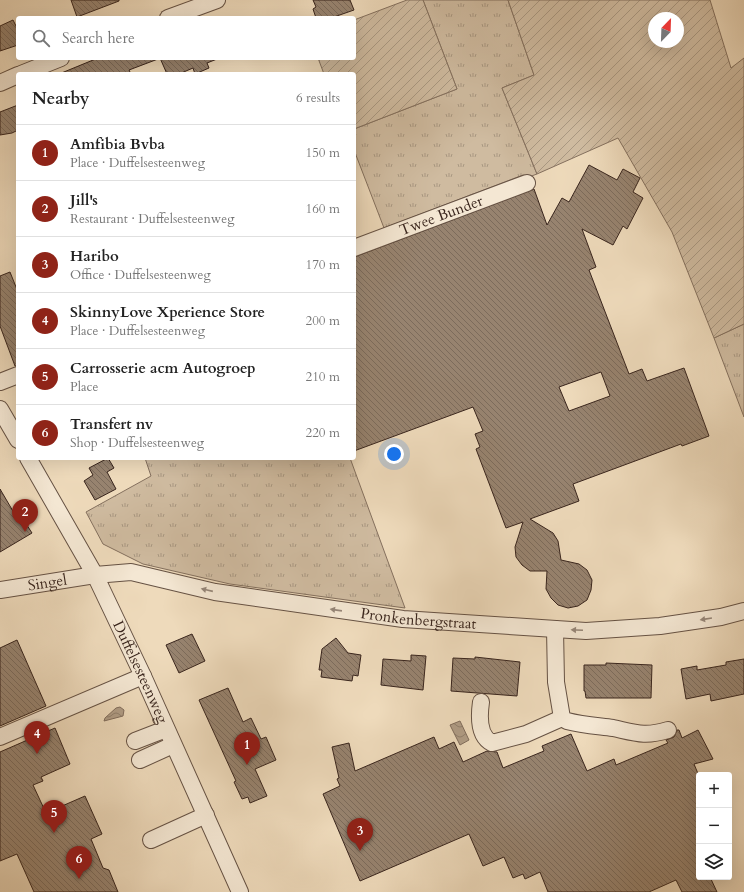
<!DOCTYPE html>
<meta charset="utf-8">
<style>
:root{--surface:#fff;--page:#f2f2f2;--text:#222;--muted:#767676;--line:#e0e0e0;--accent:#8f2418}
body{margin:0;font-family:Cardo,serif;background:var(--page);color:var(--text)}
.controls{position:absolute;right:12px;bottom:12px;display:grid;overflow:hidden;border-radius:4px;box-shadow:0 4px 16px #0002}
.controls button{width:36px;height:36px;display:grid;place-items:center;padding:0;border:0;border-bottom:1px solid var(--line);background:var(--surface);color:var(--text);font:20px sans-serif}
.compass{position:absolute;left:648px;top:12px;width:36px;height:36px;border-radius:50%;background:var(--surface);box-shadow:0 4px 16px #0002;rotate:23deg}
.you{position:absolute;left:394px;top:454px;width:14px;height:14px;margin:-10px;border:3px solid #fff;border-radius:50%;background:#1a73e8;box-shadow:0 0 0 6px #1a73e833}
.badge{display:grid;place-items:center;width:26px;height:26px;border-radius:50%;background:var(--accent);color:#fff;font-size:13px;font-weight:700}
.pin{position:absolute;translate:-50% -33px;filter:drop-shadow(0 1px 2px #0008)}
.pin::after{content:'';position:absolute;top:21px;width:14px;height:12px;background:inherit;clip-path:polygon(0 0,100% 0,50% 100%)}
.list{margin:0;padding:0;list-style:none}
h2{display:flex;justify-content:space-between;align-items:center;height:52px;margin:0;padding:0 16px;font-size:17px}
h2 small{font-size:13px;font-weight:400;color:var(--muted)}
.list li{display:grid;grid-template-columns:26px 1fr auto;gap:12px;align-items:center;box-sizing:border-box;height:56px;padding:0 16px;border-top:1px solid var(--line)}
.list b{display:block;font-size:15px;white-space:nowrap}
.list p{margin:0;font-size:13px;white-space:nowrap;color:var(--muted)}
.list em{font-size:13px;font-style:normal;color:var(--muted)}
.icon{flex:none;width:22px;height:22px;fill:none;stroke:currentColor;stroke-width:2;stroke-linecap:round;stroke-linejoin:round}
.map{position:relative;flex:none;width:744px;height:892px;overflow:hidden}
.search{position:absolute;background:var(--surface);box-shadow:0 4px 16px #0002;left:16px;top:16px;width:340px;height:44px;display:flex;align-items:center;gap:10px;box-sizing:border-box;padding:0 14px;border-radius:4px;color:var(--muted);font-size:15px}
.panel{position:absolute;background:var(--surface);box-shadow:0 4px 16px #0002;left:16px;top:72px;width:340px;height:388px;border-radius:4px}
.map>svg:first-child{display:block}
.grass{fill:url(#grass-tufts);stroke:#84705e}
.garden{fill:url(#garden-furrows);stroke:#84705e;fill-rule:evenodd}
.water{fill:url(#water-waves);stroke:#806c5b}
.building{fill:url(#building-back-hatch);stroke:#39251d;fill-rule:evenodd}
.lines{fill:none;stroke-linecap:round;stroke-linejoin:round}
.minor-casing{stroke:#665244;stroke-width:18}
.minor{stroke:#f4e7d3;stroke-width:16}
.oneway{fill:#968678}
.labels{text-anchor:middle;stroke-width:3;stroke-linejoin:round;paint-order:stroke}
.street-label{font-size:15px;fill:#39251d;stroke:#f4e7d3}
</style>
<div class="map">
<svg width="744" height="892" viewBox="0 0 744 892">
<defs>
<pattern id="grass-tufts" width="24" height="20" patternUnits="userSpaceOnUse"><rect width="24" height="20" fill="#cfbba0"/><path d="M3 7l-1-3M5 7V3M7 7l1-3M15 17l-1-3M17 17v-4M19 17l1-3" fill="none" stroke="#a99882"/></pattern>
<pattern id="garden-furrows" width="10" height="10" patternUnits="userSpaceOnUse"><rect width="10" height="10" fill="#cfbba0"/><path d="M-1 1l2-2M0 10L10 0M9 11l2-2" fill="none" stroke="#a99882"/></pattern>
<pattern id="water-waves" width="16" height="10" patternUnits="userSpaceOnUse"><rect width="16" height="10" fill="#b09c85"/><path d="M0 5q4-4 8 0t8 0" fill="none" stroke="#907f6c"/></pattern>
<pattern id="building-back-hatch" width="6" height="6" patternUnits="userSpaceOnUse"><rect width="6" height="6" fill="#97836f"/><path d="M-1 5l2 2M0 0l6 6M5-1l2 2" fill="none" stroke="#7c6b5b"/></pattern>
</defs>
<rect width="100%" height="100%" fill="#eedabb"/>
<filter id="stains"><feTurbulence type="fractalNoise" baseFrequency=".005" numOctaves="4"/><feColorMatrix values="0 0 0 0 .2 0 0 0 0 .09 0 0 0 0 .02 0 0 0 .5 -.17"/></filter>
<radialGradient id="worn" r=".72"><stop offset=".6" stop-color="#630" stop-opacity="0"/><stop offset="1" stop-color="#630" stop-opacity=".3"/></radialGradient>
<g class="grass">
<path d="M 423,0 L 508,0 L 534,75 L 502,88 L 537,174 L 526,178 L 523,175 L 384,228 L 354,150 L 354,129 L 457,89 Z"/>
<path d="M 744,324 L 744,417 L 714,338 Z"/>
<path d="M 145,458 L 350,458 L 405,608 L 230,584 L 143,564 L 103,544 L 86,512 L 151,476 Z"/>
</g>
<g class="garden">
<path d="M 407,0 L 423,0 L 457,89 L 354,129 L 354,74 L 324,74 L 318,58 L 354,58 L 354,20 Z"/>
<path d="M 508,0 L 710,0 L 731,68 L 744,58 L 744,324 L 714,338 L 672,232 L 618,138 L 537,174 L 502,88 L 534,75 ZM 654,18 L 678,18 L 678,42 L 654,42 Z"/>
</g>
<g class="water">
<path d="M 120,707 L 124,710 L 123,716 L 104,721 L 105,718 L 116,708 Z"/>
<path d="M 460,721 L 469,740 L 460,745 L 450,725 Z"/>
</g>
<g class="building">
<path d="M 71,0 L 119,0 L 119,1 L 77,17 Z"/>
<path d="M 313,0 L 350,0 L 354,10 L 331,18 L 316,18 L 313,9 L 316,7 Z"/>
<path d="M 13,20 L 18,30 L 18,45 L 0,51 L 0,26 Z"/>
<path d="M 98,58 L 158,58 L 158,59 L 129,70 L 131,74 L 59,74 Z"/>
<path d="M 160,58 L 217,58 L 217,59 L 207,63 L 209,68 L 195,74 L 193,68 L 179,74 L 167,74 Z"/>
<path d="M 18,105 L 18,130 L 12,133 L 0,135 L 0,112 Z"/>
<path d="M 589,165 L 617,180 L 623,169 L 640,178 L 633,192 L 643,198 L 627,229 L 623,226 L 613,245 L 582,229 L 596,267 L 589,270 L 629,374 L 642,369 L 647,381 L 684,368 L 709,436 L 682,446 L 681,444 L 573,484 L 579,501 L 530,519 L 553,533 L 558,541 L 561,560 L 579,564 L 587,570 L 592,580 L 591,590 L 587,600 L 578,606 L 568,608 L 558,605 L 551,598 L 546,589 L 547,571 L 530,571 L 522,565 L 516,557 L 515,547 L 523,522 L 506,528 L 476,449 L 480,447 L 475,434 L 483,431 L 473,407 L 354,451 L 354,257 L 534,189 L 547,225 L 562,198 L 569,202 ZM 601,372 L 610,396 L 569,411 L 559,387 Z"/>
<path d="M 10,272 L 18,292 L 18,366 L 15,366 L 0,326 L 0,276 Z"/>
<path d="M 108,458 L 114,468 L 107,472 L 116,489 L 95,500 L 84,481 L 93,475 L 89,468 Z"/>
<path d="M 0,489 L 17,518 L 21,516 L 32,533 L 0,552 Z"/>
<path d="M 192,634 L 205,661 L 179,673 L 166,645 Z"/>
<path d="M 336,638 L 348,653 L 361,655 L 358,676 L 353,675 L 352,681 L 321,677 L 322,670 L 319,670 L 322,649 Z"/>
<path d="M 17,640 L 46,706 L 0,726 L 0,648 Z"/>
<path d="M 411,655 L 426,656 L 423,690 L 381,685 L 383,659 L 411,661 Z"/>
<path d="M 475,657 L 520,662 L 517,696 L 451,691 L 453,658 L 475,659 Z"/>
<path d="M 744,659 L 744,694 L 711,701 L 710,694 L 686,699 L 681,669 L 697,666 L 697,670 L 726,665 L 726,662 Z"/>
<path d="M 606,663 L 652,665 L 651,698 L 586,698 L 585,691 L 584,691 L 584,665 L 606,665 Z"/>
<path d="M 228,688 L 243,722 L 251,718 L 261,739 L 266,737 L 276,760 L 255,769 L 267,796 L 250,803 L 248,797 L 242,799 L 234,782 L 236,781 L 199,700 Z"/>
<path d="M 55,728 L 70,764 L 41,777 L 43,781 L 33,785 L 46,813 L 85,796 L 102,834 L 91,839 L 103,868 L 109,870 L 118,892 L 34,892 L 17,854 L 0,861 L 0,752 Z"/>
<path d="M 677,730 L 679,730 L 682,738 L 698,730 L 713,759 L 694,764 L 699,776 L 699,877 L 710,877 L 717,892 L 682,892 L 676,880 L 649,892 L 548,892 L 540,872 L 525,879 L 523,874 L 513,878 L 504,857 L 483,866 L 469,834 L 360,881 L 323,794 L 340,786 L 337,779 L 339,778 L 332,747 L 349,743 L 355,771 L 434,737 L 439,749 L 454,742 L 463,762 L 487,751 L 497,752 L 503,768 L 544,751 L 542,746 L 571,734 L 587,771 L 614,759 L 616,765 L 668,743 L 666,740 L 674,737 Z"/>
</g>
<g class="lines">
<defs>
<g id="minor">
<path d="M 168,18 L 217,0"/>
<path d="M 21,74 L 61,58"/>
<path d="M 0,83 L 18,75"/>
<path id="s1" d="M 354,248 L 527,183"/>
<path d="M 0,382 L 18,375"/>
<path d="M 0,409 L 18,440"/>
<path id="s2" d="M 28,458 L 95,575 L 143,676 L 240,892"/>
<path id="s3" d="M 0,590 L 95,575 L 131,572 L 215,592 L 403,619 L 586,631 L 660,626 L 721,617 L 744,611"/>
<path d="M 555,629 L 556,682 L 562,718 L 567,721 C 582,725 598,726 613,728 C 636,733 645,737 668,730"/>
<path d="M 481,702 C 479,716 478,736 492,743 L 526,734 L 562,718"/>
<path d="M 0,737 L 143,676"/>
<path d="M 135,741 L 166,729"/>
<path d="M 140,760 L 173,745"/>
<path d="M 151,840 L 206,815"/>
</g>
</defs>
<use href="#minor" class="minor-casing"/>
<use href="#minor" class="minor"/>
</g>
<defs><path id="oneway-solid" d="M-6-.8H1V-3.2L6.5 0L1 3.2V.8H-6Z"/></defs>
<g class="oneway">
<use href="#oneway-solid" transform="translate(207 590) rotate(-167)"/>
<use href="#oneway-solid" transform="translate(336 610) rotate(-172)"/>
<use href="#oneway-solid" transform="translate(706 619) rotate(171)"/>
<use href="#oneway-solid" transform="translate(577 630) rotate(-177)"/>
</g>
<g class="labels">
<g class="street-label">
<text dy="5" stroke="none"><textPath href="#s1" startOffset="93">Twee Bunder</textPath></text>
<text dy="5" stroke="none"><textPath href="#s3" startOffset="48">Singel</textPath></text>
<text dy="5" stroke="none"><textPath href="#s3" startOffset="424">Pronkenbergstraat</textPath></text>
<text dy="5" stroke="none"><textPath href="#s2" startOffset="242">Duffelsesteenweg</textPath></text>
</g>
</g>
<rect width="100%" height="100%" filter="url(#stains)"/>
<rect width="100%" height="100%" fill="url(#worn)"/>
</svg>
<div class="controls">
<button>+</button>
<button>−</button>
<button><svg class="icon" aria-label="layers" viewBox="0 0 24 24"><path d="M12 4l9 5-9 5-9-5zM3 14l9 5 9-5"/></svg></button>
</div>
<svg class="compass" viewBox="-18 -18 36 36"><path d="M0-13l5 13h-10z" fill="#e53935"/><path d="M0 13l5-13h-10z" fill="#767676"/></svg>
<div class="you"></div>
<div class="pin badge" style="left:247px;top:765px">1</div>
<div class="pin badge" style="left:25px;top:532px">2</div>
<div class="pin badge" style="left:360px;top:851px">3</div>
<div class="pin badge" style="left:37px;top:754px">4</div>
<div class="pin badge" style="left:54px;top:833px">5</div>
<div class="pin badge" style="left:79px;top:879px">6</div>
<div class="search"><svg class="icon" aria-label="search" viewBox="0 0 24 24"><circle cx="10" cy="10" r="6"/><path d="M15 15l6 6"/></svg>Search here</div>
<section class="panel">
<h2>Nearby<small>6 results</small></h2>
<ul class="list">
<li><span class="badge">1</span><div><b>Amfibia Bvba</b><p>Place · Duffelsesteenweg</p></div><em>150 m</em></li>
<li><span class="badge">2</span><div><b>Jill's</b><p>Restaurant · Duffelsesteenweg</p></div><em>160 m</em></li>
<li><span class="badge">3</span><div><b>Haribo</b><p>Office · Duffelsesteenweg</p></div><em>170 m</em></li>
<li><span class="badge">4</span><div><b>SkinnyLove Xperience Store</b><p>Place · Duffelsesteenweg</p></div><em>200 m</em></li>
<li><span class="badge">5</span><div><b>Carrosserie acm Autogroep</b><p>Place</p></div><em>210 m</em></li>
<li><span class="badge">6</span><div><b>Transfert nv</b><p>Shop · Duffelsesteenweg</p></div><em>220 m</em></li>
</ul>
</section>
</div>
